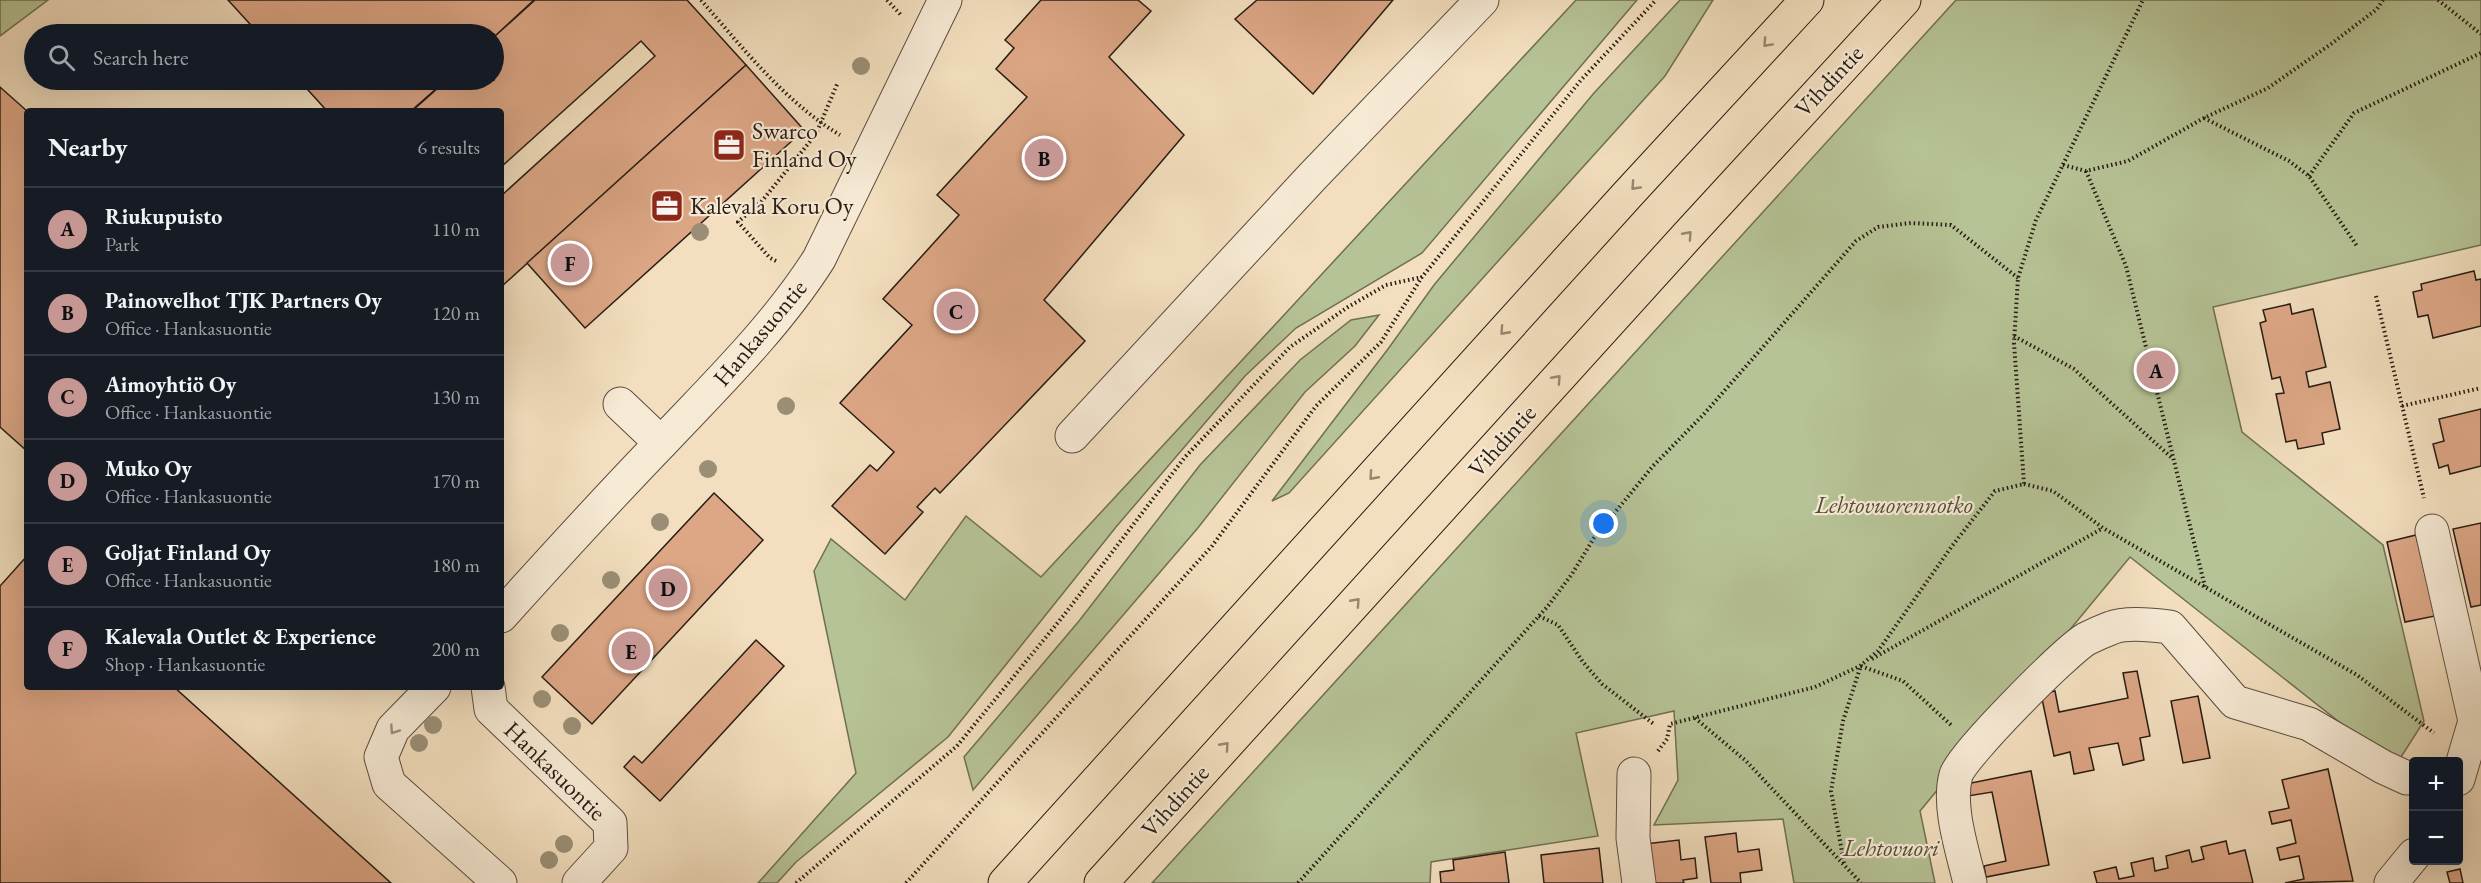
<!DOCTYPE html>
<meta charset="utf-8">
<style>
:root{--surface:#171b24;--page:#242831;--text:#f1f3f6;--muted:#9ea1a6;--line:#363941;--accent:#c59692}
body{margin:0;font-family:"EB Garamond",serif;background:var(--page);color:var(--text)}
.controls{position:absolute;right:18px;bottom:18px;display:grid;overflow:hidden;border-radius:6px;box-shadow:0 6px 24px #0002}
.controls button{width:54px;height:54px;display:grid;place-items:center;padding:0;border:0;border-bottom:2px solid var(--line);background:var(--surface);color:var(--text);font:30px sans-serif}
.you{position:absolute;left:1604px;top:524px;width:21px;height:21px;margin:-15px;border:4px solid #fff;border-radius:50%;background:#1a73e8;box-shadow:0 0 0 9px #1a73e833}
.badge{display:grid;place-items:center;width:39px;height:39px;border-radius:50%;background:var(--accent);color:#111;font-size:20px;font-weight:700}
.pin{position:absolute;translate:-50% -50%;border:3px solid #fff;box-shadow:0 2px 6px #0006}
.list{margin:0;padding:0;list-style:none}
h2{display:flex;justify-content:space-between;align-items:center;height:78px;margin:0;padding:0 24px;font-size:26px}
h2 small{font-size:20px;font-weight:400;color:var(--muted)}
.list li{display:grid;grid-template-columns:39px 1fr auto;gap:18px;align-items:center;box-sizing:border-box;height:84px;padding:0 24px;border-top:2px solid var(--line)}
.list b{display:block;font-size:22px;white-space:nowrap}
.list p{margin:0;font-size:20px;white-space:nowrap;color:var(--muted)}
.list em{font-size:20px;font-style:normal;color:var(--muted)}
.icon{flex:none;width:33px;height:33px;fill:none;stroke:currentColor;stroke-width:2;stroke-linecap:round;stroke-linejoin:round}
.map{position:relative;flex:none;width:2481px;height:883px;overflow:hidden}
.search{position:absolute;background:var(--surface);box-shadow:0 6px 24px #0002;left:24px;top:24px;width:480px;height:66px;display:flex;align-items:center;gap:15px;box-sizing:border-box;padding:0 21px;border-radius:33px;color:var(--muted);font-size:22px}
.panel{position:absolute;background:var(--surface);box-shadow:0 6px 24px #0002;left:24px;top:108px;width:480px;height:582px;border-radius:6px}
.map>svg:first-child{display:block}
.green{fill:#b6c396;stroke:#6e7055;stroke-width:1.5}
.building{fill:#dda786;stroke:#271c14;stroke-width:1.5}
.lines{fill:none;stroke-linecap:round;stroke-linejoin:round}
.minor-casing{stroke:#5a4d3f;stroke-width:35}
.major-casing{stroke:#271c14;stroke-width:35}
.path{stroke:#271c14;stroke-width:4;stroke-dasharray:1.5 3;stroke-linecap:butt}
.minor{stroke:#f7ead5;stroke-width:33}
.major{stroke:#f3dfbf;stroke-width:33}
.tree{fill:#9a8f76}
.oneway{stroke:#978772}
.oneway2{stroke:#998d7e}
.labels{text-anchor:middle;stroke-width:4.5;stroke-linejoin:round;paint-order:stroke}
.street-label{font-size:24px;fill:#271c14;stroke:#f7ead5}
.poi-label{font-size:24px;fill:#271c14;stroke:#f7ead5;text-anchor:start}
.park-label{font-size:24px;font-style:italic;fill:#524e3b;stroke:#f7ead5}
</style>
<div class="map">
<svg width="2481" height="883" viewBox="0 0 2481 883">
<rect width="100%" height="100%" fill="#f3dfbf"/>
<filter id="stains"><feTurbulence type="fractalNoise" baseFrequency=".00333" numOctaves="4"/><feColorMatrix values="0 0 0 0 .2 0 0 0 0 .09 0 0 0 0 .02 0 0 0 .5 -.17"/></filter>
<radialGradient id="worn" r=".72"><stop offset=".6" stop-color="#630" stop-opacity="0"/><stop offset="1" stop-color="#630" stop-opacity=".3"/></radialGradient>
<g class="green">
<path d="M 0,0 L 48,0 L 0,36 Z"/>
<path d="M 1576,0 L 1637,0 L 1422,253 L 1296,328 L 1245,376 L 1116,527 L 948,737 L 796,862 L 777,883 L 758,883 L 856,773 L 814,571 L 831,539 L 905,600 L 966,516 L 1041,577 Z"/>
<path d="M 1680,0 L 1713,0 L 1665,76 L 1289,493 L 1272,501 L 1388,349 L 1434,285 L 1594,93 Z"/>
<path d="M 1956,0 L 2481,0 L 2481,245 L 2213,307 L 2242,432 L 2383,545 L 2424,721 L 2394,768 L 2381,755 L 2130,557 L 1920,811 L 1935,883 L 1794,883 L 1783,819 L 1654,825 L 1678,780 L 1674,711 L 1576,733 L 1598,836 L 1431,862 L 1430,883 L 1152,883 Z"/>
<path d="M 1379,315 L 1355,346 L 1305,392 L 1197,529 L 973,790 L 964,757 L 1079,621 L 1200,465 L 1300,360 L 1351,320 Z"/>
</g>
<g class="building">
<path d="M 228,0 L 534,0 L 494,37 L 494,34 L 259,34 Z"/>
<path d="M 535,0 L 687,0 L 746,65 L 501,287 L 501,196 L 655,56 L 641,41 L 501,167 L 501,111 L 412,111 L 447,80 L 494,80 L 494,37 Z"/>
<path d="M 1041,0 L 1138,0 L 1151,11 L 1109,57 L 1184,135 L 1044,300 L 1085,341 L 940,493 L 935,488 L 917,507 L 923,512 L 885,554 L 832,506 L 870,465 L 877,471 L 894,452 L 840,403 L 912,325 L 883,299 L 959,215 L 937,195 L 1027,97 L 996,69 L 1014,48 L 1005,40 Z"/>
<path d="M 1257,0 L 1256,0 L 1393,0 L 1313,94 L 1235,19 Z"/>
<path d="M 746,65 L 804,130 L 585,328 L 527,263 Z"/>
<path d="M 299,80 L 446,80 L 411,111 L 327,111 Z"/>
<path d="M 0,87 L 27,111 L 27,451 L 0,427 Z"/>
<path d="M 2474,271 L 2476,280 L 2481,279 L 2481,326 L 2433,338 L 2428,315 L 2418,317 L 2413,292 L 2422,290 L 2421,284 Z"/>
<path d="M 2290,304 L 2292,314 L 2313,309 L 2326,367 L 2306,372 L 2309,387 L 2330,382 L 2340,429 L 2322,433 L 2324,444 L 2298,449 L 2296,440 L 2286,442 L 2276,394 L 2284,393 L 2280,377 L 2272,379 L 2260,323 L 2266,321 L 2263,310 Z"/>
<path d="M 2481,409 L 2481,466 L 2450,474 L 2448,465 L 2439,468 L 2433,444 L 2444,441 L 2439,419 Z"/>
<path d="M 714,493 L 763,540 L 592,724 L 542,677 Z"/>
<path d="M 2481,523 L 2481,605 L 2471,607 L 2453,529 Z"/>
<path d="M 2416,535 L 2435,616 L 2405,622 L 2387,542 Z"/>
<path d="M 27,556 L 27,687 L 174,687 L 391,883 L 0,883 L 0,586 Z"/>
<path d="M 756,640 L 784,666 L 660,801 L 624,767 L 634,756 L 642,763 Z"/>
<path d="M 2137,671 L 2150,736 L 2140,738 L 2144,760 L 2123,765 L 2118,743 L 2089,748 L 2094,770 L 2074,774 L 2070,752 L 2054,756 L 2041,694 L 2055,691 L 2059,712 L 2128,698 L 2123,673 Z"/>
<path d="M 2198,696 L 2210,758 L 2183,763 L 2171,701 Z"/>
<path d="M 2328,769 L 2353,881 L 2285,883 L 2304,879 L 2299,856 L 2280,860 L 2277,848 L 2296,843 L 2291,820 L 2272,824 L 2269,812 L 2289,808 L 2282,780 Z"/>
<path d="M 2031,771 L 2049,865 L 1986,877 L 1984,866 L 2006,861 L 1992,792 L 1968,796 L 1966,784 Z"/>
<path d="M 1736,833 L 1738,852 L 1759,849 L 1762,870 L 1740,873 L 1741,883 L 1711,883 L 1705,837 Z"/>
<path d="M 1679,840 L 1681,860 L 1695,858 L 1697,878 L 1683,880 L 1684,883 L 1650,883 L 1645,844 Z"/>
<path d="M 2226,841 L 2229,854 L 2245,850 L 2253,883 L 2097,883 L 2094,872 L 2116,867 L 2119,879 L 2134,876 L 2131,863 L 2153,858 L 2155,871 L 2168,868 L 2166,856 L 2189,850 L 2192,862 L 2204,859 L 2201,847 Z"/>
<path d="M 1599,848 L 1603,883 L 1544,883 L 1541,855 Z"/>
<path d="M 1505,852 L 1509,883 L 1441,883 L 1440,872 L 1454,870 L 1453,860 Z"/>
<path d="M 2460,869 L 2463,883 L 2450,883 L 2447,872 Z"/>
</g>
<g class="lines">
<defs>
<g id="minor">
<path d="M 620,404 L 661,443"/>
<path d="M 1072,436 L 1312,177 L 1482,0"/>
<path d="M 2432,531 L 2475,721 L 2458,779"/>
<path d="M 501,616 C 555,556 609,497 665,439 C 719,382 777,325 819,259 L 945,0"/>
<path d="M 434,687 L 393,729 L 381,757 L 389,784 L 500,883"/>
<path d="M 488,687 L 491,709 L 610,823 L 611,848 L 579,883"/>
<path d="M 1634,774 L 1633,838 L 1639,883"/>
<path d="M 1970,883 C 1963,852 1947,806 1956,775 C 1963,754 2065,652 2086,639 C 2094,635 2103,631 2111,628 C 2125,622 2155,625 2170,627 L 2235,702 L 2309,724 L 2383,767 L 2407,778 L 2414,777"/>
<path d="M 2391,883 L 2414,855"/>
</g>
<g id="major">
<path d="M 1005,883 L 1628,194 L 1807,0"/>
<path d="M 1101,883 L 1687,236 L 1904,0"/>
</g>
</defs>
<use href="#minor" class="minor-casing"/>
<use href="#major" class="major-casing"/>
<g class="path">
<path d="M 701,0 C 743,48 785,102 840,135"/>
<path d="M 887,0 L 901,15"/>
<path d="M 2438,0 L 2481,34"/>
<path d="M 2204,118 L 2289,161 L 2309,176 L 2357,246"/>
<path d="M 2063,165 L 2086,171 L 2128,161 L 2204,118 L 2268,88 L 2331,44 L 2377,9 L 2383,0"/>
<path d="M 2086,171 L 2126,266 L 2205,587"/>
<path d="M 2309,176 L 2354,113 L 2481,53"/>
<path d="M 776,261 L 770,258 L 738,222 L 762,201 L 816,134 L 838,82"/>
<path d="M 2376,296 L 2424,498"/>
<path d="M 2014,336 L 2074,369 L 2173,459"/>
<path d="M 2402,406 L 2481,388"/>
<path d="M 2024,484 L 2053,491 L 2103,528 L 2357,675 L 2434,733"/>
<path d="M 1539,616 L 1558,625 L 1583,662 L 1602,684 L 1655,725"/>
<path d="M 1872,659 L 2103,528"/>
<path d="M 1861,666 L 1903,681 L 1951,725"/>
<path d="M 1695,718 L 1746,761 L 1861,883"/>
<path d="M 1658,751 L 1667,739 L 1670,724 L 1815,687 L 1860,666 L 1878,651 L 1952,546 L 1995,491 L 2024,484 L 2014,343 L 2018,278 L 2036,220 L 2143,0"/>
<path d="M 1844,863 L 1831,791 L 1843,721 L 1861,665"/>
<path d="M 796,883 L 957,746 L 1064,615 L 1185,457 L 1290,347 L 1348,307 L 1386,285 L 1422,277"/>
<path d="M 906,883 L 1212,546 L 1316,406 L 1381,342 L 1422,277 L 1581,80 L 1656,0"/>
<path d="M 1298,883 L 1548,606 L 1572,574 L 1594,538 L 1653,466 L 1704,414 L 1856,241 L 1878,227 L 1911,223 L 1951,225 L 2018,278"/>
</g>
<use href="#minor" class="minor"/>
<use href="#major" class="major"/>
</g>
<g class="tree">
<circle cx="861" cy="66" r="9"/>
<circle cx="700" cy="232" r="9"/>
<circle cx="786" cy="406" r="9"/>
<circle cx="708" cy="469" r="9"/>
<circle cx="660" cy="522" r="9"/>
<circle cx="611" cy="580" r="9"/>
<circle cx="560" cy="633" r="9"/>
<circle cx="542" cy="699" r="9"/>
<circle cx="433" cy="725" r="9"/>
<circle cx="572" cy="726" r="9"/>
<circle cx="419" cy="743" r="9"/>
<circle cx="564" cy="844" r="9"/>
<circle cx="549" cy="860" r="9"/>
</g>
<defs><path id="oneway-chevron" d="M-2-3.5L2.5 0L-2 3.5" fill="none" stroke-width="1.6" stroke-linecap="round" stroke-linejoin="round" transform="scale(1.5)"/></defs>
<g class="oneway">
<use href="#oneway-chevron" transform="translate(1767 43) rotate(133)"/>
<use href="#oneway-chevron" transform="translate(1635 186) rotate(133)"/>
<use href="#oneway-chevron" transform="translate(1688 235) rotate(-48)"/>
<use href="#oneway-chevron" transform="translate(1504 331) rotate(132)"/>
<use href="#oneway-chevron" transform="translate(1557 379) rotate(-48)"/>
<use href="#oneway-chevron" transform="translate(1373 476) rotate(132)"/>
<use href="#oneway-chevron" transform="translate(1356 602) rotate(-48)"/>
<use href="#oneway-chevron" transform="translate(1225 746) rotate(-48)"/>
</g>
<use class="oneway2" href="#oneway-chevron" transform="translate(394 730) rotate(124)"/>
<defs>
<symbol id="office-square" viewBox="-11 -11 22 22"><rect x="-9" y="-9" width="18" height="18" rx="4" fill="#8f2418" stroke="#f7ead5"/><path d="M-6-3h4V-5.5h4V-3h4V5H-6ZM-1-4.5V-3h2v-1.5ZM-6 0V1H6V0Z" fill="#fff"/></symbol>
</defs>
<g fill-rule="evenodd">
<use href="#office-square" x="710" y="126" width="38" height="38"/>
<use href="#office-square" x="648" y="187" width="38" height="38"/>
</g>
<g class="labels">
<g class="street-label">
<text transform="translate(1829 81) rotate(-47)" y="8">Vihdintie</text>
<text transform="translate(760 333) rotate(-50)" y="8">Hankasuontie</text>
<text transform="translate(1502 441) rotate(-48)" y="8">Vihdintie</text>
<text transform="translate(555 771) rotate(44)" y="8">Hankasuontie</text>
<text transform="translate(1175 801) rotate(-48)" y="8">Vihdintie</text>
</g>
<g class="poi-label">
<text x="752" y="139">Swarco<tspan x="752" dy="28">Finland Oy</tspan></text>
<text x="690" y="214">Kalevala Koru Oy</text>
</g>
<g class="park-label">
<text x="1894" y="513">Lehtovuorennotko</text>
<text x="1891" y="856">Lehtovuori</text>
</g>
</g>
<rect width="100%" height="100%" filter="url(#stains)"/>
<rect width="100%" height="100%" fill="url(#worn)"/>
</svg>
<div class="controls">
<button>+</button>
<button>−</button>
</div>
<div class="you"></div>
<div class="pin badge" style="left:2156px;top:370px">A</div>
<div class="pin badge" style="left:1044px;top:158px">B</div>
<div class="pin badge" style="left:956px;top:311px">C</div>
<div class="pin badge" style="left:668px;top:588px">D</div>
<div class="pin badge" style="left:631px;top:651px">E</div>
<div class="pin badge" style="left:570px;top:263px">F</div>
<div class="search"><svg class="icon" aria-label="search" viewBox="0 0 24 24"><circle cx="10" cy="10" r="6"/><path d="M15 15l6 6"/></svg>Search here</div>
<section class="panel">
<h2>Nearby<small>6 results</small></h2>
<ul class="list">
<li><span class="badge">A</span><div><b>Riukupuisto</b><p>Park</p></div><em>110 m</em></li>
<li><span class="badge">B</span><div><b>Painowelhot TJK Partners Oy</b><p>Office · Hankasuontie</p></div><em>120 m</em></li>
<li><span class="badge">C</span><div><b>Aimoyhtiö Oy</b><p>Office · Hankasuontie</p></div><em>130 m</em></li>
<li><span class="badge">D</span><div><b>Muko Oy</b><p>Office · Hankasuontie</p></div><em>170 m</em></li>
<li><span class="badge">E</span><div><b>Goljat Finland Oy</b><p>Office · Hankasuontie</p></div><em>180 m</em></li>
<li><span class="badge">F</span><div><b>Kalevala Outlet &amp; Experience</b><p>Shop · Hankasuontie</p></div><em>200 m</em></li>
</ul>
</section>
</div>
